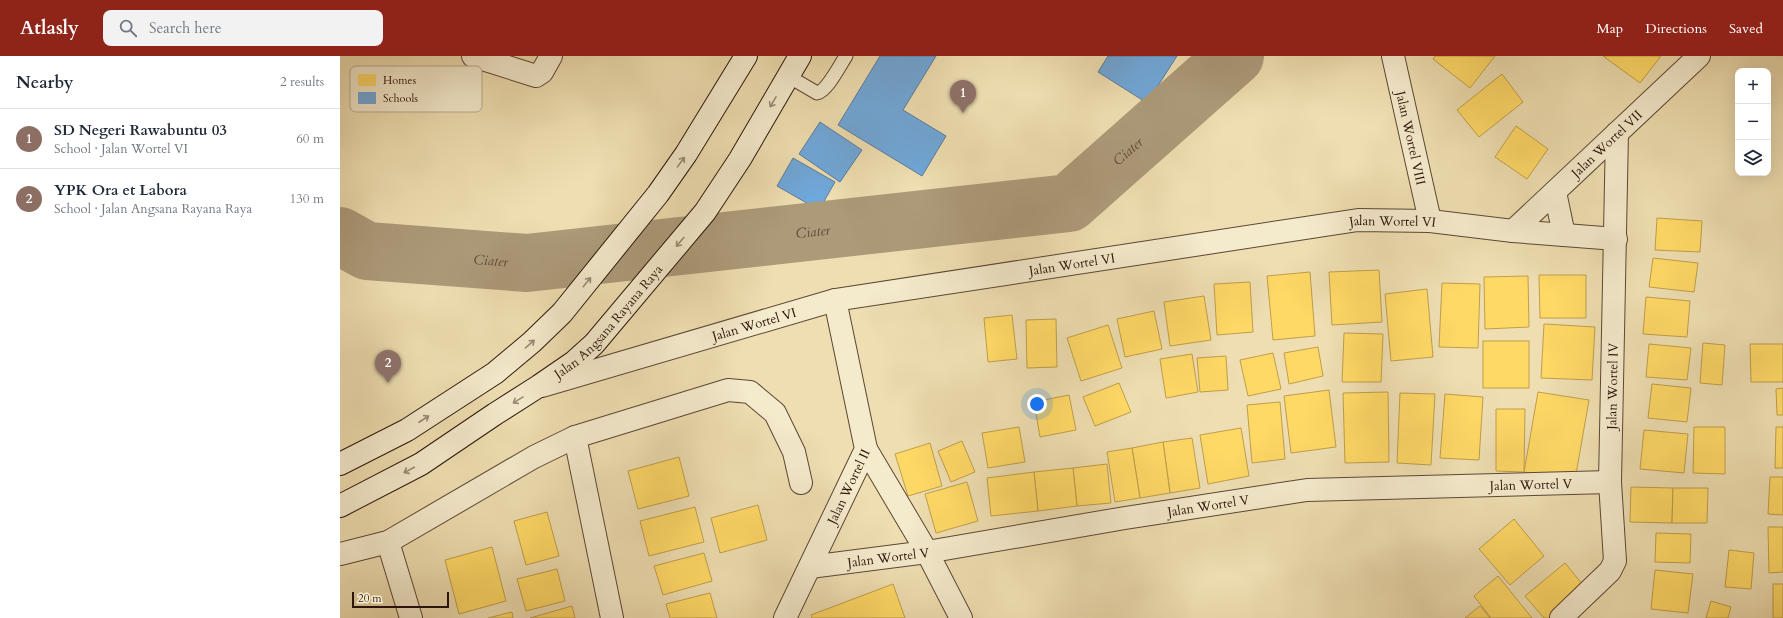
<!DOCTYPE html>
<meta charset="utf-8">
<style>
:root{--surface:#fff;--page:#f2f2f3;--text:#1f2937;--muted:#747a83;--line:#e0e1e3;--accent:#8f2418}
body{margin:0;font-family:Cardo,serif;background:var(--page);color:var(--text)}
.controls{position:absolute;right:12px;top:12px;display:grid;overflow:hidden;border-radius:8px;box-shadow:0 4px 16px #0002}
.controls button{width:36px;height:36px;display:grid;place-items:center;padding:0;border:0;border-bottom:1px solid var(--line);background:var(--surface);color:var(--text);font:20px sans-serif}
.scale{position:absolute;left:12px;bottom:10px;width:97px;box-sizing:border-box;padding-left:4px;border:2px solid #2d150b;border-top:0;font-size:11px;line-height:14px;white-space:nowrap;color:#2d150b;-webkit-text-stroke:3px #f4eacc;paint-order:stroke}
.you{position:absolute;left:697px;top:348px;width:14px;height:14px;margin:-10px;border:3px solid #fff;border-radius:50%;background:#1a73e8;box-shadow:0 0 0 6px #1a73e833}
.badge{display:grid;place-items:center;width:26px;height:26px;border-radius:50%;background:var(--accent);color:#fff;font-size:13px;font-weight:700}
.pin{position:absolute;translate:-50% -33px;filter:drop-shadow(0 1px 2px #0008)}
.pin::after{content:'';position:absolute;top:21px;width:14px;height:12px;background:inherit;clip-path:polygon(0 0,100% 0,50% 100%)}
.list{margin:0;padding:0;list-style:none}
h2{display:flex;justify-content:space-between;align-items:center;height:52px;margin:0;padding:0 16px;font-size:17px}
h2 small{font-size:13px;font-weight:400;color:var(--muted)}
.list li{display:grid;grid-template-columns:26px 1fr auto;gap:12px;align-items:center;box-sizing:border-box;height:60px;padding:0 16px;border-top:1px solid var(--line)}
.list b{display:block;font-size:15px;white-space:nowrap}
.list p{margin:0;font-size:13px;white-space:nowrap;color:var(--muted)}
.list em{font-size:13px;font-style:normal;color:var(--muted)}
.icon{flex:none;width:22px;height:22px;fill:none;stroke:currentColor;stroke-width:2;stroke-linecap:round;stroke-linejoin:round}
.map{position:relative;flex:none;width:1443px;height:562px;overflow:hidden}
header{display:flex;align-items:center;gap:24px;box-sizing:border-box;height:56px;padding:0 20px;background:var(--accent);color:#fff}
header strong{font-size:19px}
nav{display:flex;gap:22px;margin-inline-start:auto;font-size:14px}
.search{width:280px;height:36px;background:var(--page);display:flex;align-items:center;gap:10px;box-sizing:border-box;padding:0 14px;border-radius:8px;color:var(--muted);font-size:15px}
main{display:flex}
aside{flex:1;background:var(--surface)}
.map>svg:first-child{display:block}
.homes{fill:#ffd966;stroke:#c09e4b}
.schools{fill:#6fa8dc;stroke:#5b7c9d}
.lines{fill:none;stroke-linecap:round;stroke-linejoin:round}
.river{stroke:#ac9a79;stroke-width:58}
.lane-casing{stroke:#5d4734;stroke-width:15}
.street-casing{stroke:#5d4734;stroke-width:24}
.secondary-casing{stroke:#2d150b;stroke-width:24}
.lane{stroke:#f4eacc;stroke-width:13}
.street{stroke:#f4eacc;stroke-width:22}
.secondary{stroke:#f4eacc;stroke-width:22}
.oneway{stroke:#9a8a75}
.labels{text-anchor:middle;stroke-width:4;stroke-linejoin:round;paint-order:stroke}
.street-label{font-size:13px;fill:#2d150b;stroke:#f4eacc}
.water-label{font-size:14px;font-style:italic;fill:#604a37;stroke:#f4eacc}
.key{fill:#f4eacc;stroke:#b8aa92;stroke-width:1}
.key-label{font-size:11px;fill:#2d150b}
</style>
<header>
<strong>Atlasly</strong>
<div class="search"><svg class="icon" aria-label="search" viewBox="0 0 24 24"><circle cx="10" cy="10" r="6"/><path d="M15 15l6 6"/></svg>Search here</div>
<nav><a>Map</a><a>Directions</a><a>Saved</a></nav>
</header>
<main>
<aside>
<h2>Nearby<small>2 results</small></h2>
<ul class="list">
<li><span class="badge" style="background:#8d6e63">1</span><div><b>SD Negeri Rawabuntu 03</b><p>School · Jalan Wortel VI</p></div><em>60 m</em></li>
<li><span class="badge" style="background:#8d6e63">2</span><div><b>YPK Ora et Labora</b><p>School · Jalan Angsana Rayana Raya</p></div><em>130 m</em></li>
</ul>
</aside>
<div class="map">
<svg width="1443" height="562" viewBox="0 0 1443 562">
<rect width="100%" height="100%" fill="#eedeb1"/>
<filter id="stains"><feTurbulence type="fractalNoise" baseFrequency=".005" numOctaves="4"/><feColorMatrix values="0 0 0 0 .2 0 0 0 0 .09 0 0 0 0 .02 0 0 0 .5 -.17"/></filter>
<radialGradient id="worn" r=".72"><stop offset=".6" stop-color="#630" stop-opacity="0"/><stop offset="1" stop-color="#630" stop-opacity=".3"/></radialGradient>
<g class="homes">
<path d="M 1095,0 L 1155,0 L 1130,32 L 1093,3 Z"/>
<path d="M 1263,0 L 1321,0 L 1300,27 Z"/>
<path d="M 1162,18 L 1183,46 L 1139,81 L 1117,54 Z"/>
<path d="M 1176,70 L 1208,93 L 1187,123 L 1155,101 Z"/>
<path d="M 1317,162 L 1362,165 L 1360,196 L 1315,194 Z"/>
<path d="M 1313,202 L 1358,207 L 1354,236 L 1309,231 Z"/>
<path d="M 1039,214 L 1042,266 L 992,269 L 989,216 Z"/>
<path d="M 970,216 L 975,280 L 933,284 L 927,220 Z"/>
<path d="M 1199,219 L 1246,219 L 1246,262 L 1200,262 Z"/>
<path d="M 1188,220 L 1189,271 L 1145,273 L 1144,221 Z"/>
<path d="M 910,226 L 913,276 L 877,279 L 874,228 Z"/>
<path d="M 1102,227 L 1140,228 L 1138,292 L 1099,291 Z"/>
<path d="M 1087,233 L 1093,301 L 1051,305 L 1045,238 Z"/>
<path d="M 864,240 L 871,284 L 830,290 L 824,246 Z"/>
<path d="M 1306,241 L 1350,245 L 1347,281 L 1303,278 Z"/>
<path d="M 814,255 L 822,293 L 785,301 L 777,263 Z"/>
<path d="M 672,259 L 677,303 L 648,306 L 644,262 Z"/>
<path d="M 716,263 L 717,311 L 687,312 L 686,264 Z"/>
<path d="M 1204,268 L 1255,271 L 1252,324 L 1201,322 Z"/>
<path d="M 768,269 L 782,312 L 741,325 L 727,282 Z"/>
<path d="M 1004,277 L 1043,278 L 1041,326 L 1002,326 Z"/>
<rect x="1143" y="285" width="46" height="47"/>
<path d="M 1363,287 L 1385,289 L 1382,329 L 1360,327 Z"/>
<path d="M 1309,288 L 1351,292 L 1347,324 L 1306,321 Z"/>
<path d="M 1410,288 L 1443,288 L 1443,326 L 1411,326 Z"/>
<path d="M 978,291 L 983,320 L 949,328 L 944,297 Z"/>
<path d="M 933,297 L 941,333 L 908,340 L 900,304 Z"/>
<path d="M 852,298 L 858,336 L 826,342 L 820,303 Z"/>
<path d="M 886,300 L 888,334 L 860,336 L 857,302 Z"/>
<path d="M 779,327 L 791,356 L 755,370 L 743,341 Z"/>
<path d="M 1312,328 L 1351,332 L 1347,366 L 1308,362 Z"/>
<path d="M 1443,332 L 1443,359 L 1437,359 L 1436,333 Z"/>
<path d="M 989,334 L 996,391 L 951,397 L 944,340 Z"/>
<path d="M 1048,336 L 1049,406 L 1005,407 L 1003,337 Z"/>
<path d="M 1198,336 L 1249,344 L 1235,424 L 1184,416 Z"/>
<path d="M 1060,337 L 1095,338 L 1091,409 L 1057,407 Z"/>
<path d="M 1105,338 L 1143,341 L 1139,404 L 1100,402 Z"/>
<path d="M 729,339 L 736,374 L 700,381 L 694,346 Z"/>
<path d="M 940,346 L 945,403 L 912,407 L 907,349 Z"/>
<path d="M 1156,353 L 1185,353 L 1184,416 L 1156,415 Z"/>
<path d="M 679,371 L 685,406 L 648,412 L 642,377 Z"/>
<path d="M 1354,371 L 1385,371 L 1385,418 L 1353,417 Z"/>
<path d="M 1436,371 L 1443,371 L 1443,412 L 1435,412 Z"/>
<path d="M 901,372 L 909,420 L 868,428 L 860,379 Z"/>
<path d="M 1304,374 L 1348,378 L 1344,417 L 1300,413 Z"/>
<path d="M 852,382 L 860,432 L 830,437 L 823,386 Z"/>
<path d="M 622,385 L 635,416 L 611,426 L 598,395 Z"/>
<path d="M 823,386 L 830,437 L 800,442 L 792,392 Z"/>
<path d="M 590,387 L 602,430 L 568,440 L 555,398 Z"/>
<path d="M 792,392 L 800,442 L 775,446 L 767,396 Z"/>
<path d="M 339,401 L 349,440 L 298,453 L 288,415 Z"/>
<path d="M 767,408 L 771,447 L 737,450 L 733,412 Z"/>
<path d="M 733,412 L 737,450 L 698,455 L 694,416 Z"/>
<path d="M 694,416 L 698,455 L 651,460 L 647,422 Z"/>
<path d="M 1430,421 L 1443,421 L 1443,459 L 1428,458 Z"/>
<path d="M 627,426 L 638,465 L 596,477 L 585,438 Z"/>
<path d="M 1291,431 L 1333,432 L 1332,467 L 1290,466 Z"/>
<path d="M 1333,432 L 1368,432 L 1367,467 L 1332,467 Z"/>
<path d="M 418,449 L 427,484 L 380,497 L 371,462 Z"/>
<path d="M 355,451 L 364,486 L 309,500 L 300,465 Z"/>
<path d="M 207,456 L 219,500 L 186,509 L 174,465 Z"/>
<path d="M 1174,463 L 1204,500 L 1170,529 L 1139,493 Z"/>
<path d="M 1428,471 L 1443,471 L 1443,516 L 1429,517 Z"/>
<path d="M 1316,477 L 1351,478 L 1350,507 L 1315,506 Z"/>
<path d="M 152,491 L 166,545 L 119,558 L 105,504 Z"/>
<path d="M 1389,494 L 1414,497 L 1411,533 L 1385,531 Z"/>
<path d="M 364,497 L 372,525 L 323,539 L 314,510 Z"/>
<path d="M 1225,507 L 1246,533 L 1212,562 L 1204,562 L 1185,540 Z"/>
<path d="M 217,513 L 225,545 L 186,555 L 177,523 Z"/>
<path d="M 1315,514 L 1353,518 L 1348,557 L 1311,553 Z"/>
<path d="M 1158,520 L 1192,562 L 1151,562 L 1134,540 Z"/>
<path d="M 553,528 L 565,562 L 472,562 L 471,559 Z"/>
<rect x="1433" y="528" width="10" height="34"/>
<path d="M 370,537 L 377,562 L 330,562 L 326,548 Z"/>
<path d="M 1371,545 L 1391,551 L 1388,562 L 1366,562 Z"/>
<path d="M 232,550 L 235,562 L 190,562 Z"/>
<path d="M 1140,550 L 1150,562 L 1125,562 Z"/>
<path d="M 172,556 L 173,562 L 148,562 Z"/>
</g>
<g class="schools">
<path d="M 540,0 L 596,0 L 563,54 L 606,80 L 582,120 L 498,69 Z"/>
<path d="M 768,0 L 837,0 L 807,47 L 758,16 Z"/>
<path d="M 480,66 L 522,94 L 500,126 L 459,98 Z"/>
<path d="M 453,102 L 495,126 L 479,154 L 437,130 Z"/>
</g>
<g class="lines">
<path class="river" id="s1" d="M 0,180 L 27,195 L 187,207 L 729,147 L 895,0"/>
<defs>
<path id="lane" d="M 448,20 L 477,37 C 487,35 500,9 506,0"/>
<g id="street">
<path d="M 133,0 L 196,20 L 202,16 L 211,0"/>
<path id="s2" d="M 1053,0 L 1090,165"/>
<path d="M 1215,136 L 1224,179"/>
<path id="s3" d="M 1173,175 L 1359,0"/>
<path id="s4" d="M 202,330 L 495,244 L 1018,164 L 1090,165 L 1173,175 L 1276,183"/>
<path d="M 235,381 L 272,562"/>
<path d="M 526,393 L 587,496 L 621,562"/>
<path d="M 48,486 L 71,562"/>
<path d="M 0,498 L 48,486 L 194,401 L 235,381 L 388,334 L 410,336 L 435,357 L 454,396 L 461,427"/>
<path id="s5" d="M 470,511 L 587,496 L 785,462 L 967,434 L 1270,426"/>
<path id="s6" d="M 445,562 L 526,393 L 495,244"/>
<path id="s7" d="M 1221,562 L 1270,515 L 1275,505 L 1270,426 L 1277,77"/>
</g>
<g id="secondary">
<path d="M 0,408 L 67,374 L 155,317 L 192,286 L 222,257 L 318,138 L 346,98 L 406,0"/>
<path id="s8" d="M 0,450 L 81,408 L 155,358 L 199,330 L 234,306 L 254,288 L 365,156 L 400,103 L 460,0"/>
</g>
</defs>
<use href="#lane" class="lane-casing"/>
<use href="#street" class="street-casing"/>
<use href="#secondary" class="secondary-casing"/>
<use href="#lane" class="lane"/>
<use href="#street" class="street"/>
<use href="#secondary" class="secondary"/>
</g>
<defs><path id="oneway-shaft" d="M-6 0H5M1.5-3L5.5 0L1.5 3" fill="none" stroke-width="1.6" stroke-linecap="round" stroke-linejoin="round"/></defs>
<g class="oneway">
<use href="#oneway-shaft" transform="translate(433 46) rotate(120)"/>
<use href="#oneway-shaft" transform="translate(341 106) rotate(-54)"/>
<use href="#oneway-shaft" transform="translate(340 186) rotate(130)"/>
<use href="#oneway-shaft" transform="translate(247 226) rotate(-51)"/>
<use href="#oneway-shaft" transform="translate(190 288) rotate(-41)"/>
<use href="#oneway-shaft" transform="translate(178 344) rotate(148)"/>
<use href="#oneway-shaft" transform="translate(84 363) rotate(-33)"/>
<use href="#oneway-shaft" transform="translate(69 414) rotate(152)"/>
</g>
<g class="labels">
<g class="street-label">
<text dy="5" stroke="none"><textPath href="#s2" startOffset="84">Jalan Wortel VIII</textPath></text>
<text dy="5" stroke="none"><textPath href="#s3" startOffset="128">Jalan Wortel VII</textPath></text>
<text dy="5" stroke="none"><textPath href="#s4" startOffset="869">Jalan Wortel VI</textPath></text>
<text dy="5" stroke="none"><textPath href="#s4" startOffset="545">Jalan Wortel VI</textPath></text>
<text dy="5" stroke="none"><textPath href="#s8" startOffset="328">Jalan Angsana Rayana Raya</textPath></text>
<text dy="5" stroke="none"><textPath href="#s4" startOffset="221">Jalan Wortel VI</textPath></text>
<text dy="5" stroke="none"><textPath href="#s7" startOffset="254">Jalan Wortel IV</textPath></text>
<text dy="5" stroke="none"><textPath href="#s5" startOffset="727">Jalan Wortel V</textPath></text>
<text dy="5" stroke="none"><textPath href="#s6" startOffset="146">Jalan Wortel II</textPath></text>
<text dy="5" stroke="none"><textPath href="#s5" startOffset="403">Jalan Wortel V</textPath></text>
<text dy="5" stroke="none"><textPath href="#s5" startOffset="79">Jalan Wortel V</textPath></text>
</g>
<g class="water-label">
<text dy="5" stroke="none"><textPath href="#s1" startOffset="815">Ciater</textPath></text>
<text dy="5" stroke="none"><textPath href="#s1" startOffset="479">Ciater</textPath></text>
<text dy="5" stroke="none"><textPath href="#s1" startOffset="155">Ciater</textPath></text>
</g>
</g>
<rect x="10" y="10" width="132" height="46" rx="6" class="key"/>
<rect x="18" y="18" width="18" height="12" fill="#ffd966"/>
<rect x="18" y="36" width="18" height="12" fill="#6fa8dc"/>
<g class="key-label">
<text x="43" y="28">Homes</text>
<text x="43" y="46">Schools</text>
</g>
<rect width="100%" height="100%" filter="url(#stains)"/>
<rect width="100%" height="100%" fill="url(#worn)"/>
</svg>
<div class="controls">
<button>+</button>
<button>−</button>
<button><svg class="icon" aria-label="layers" viewBox="0 0 24 24"><path d="M12 4l9 5-9 5-9-5zM3 14l9 5 9-5"/></svg></button>
</div>
<div class="scale">20 m</div>
<div class="you"></div>
<div class="pin badge" style="left:623px;top:57px;background:#8d6e63">1</div>
<div class="pin badge" style="left:48px;top:327px;background:#8d6e63">2</div>
</div>
</main>
